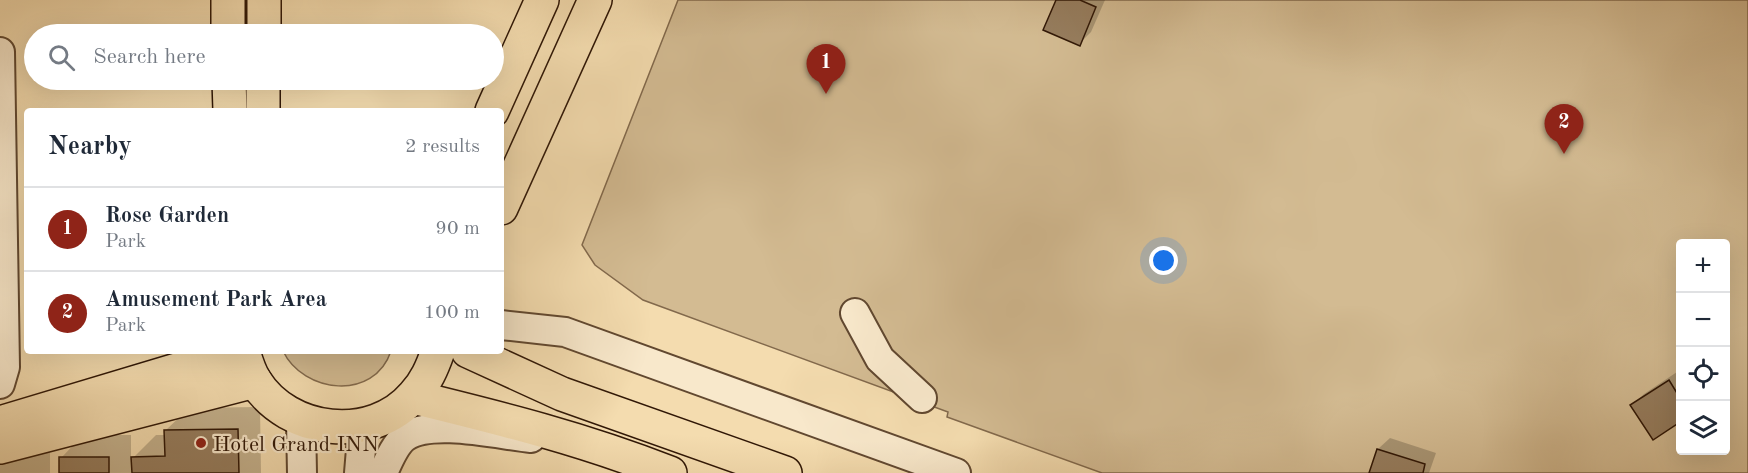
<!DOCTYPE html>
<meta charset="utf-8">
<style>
:root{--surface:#fff;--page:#f6f6f7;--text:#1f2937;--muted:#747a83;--line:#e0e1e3;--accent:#8f2418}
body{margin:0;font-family:"Old Standard TT",serif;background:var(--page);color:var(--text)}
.controls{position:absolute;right:18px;bottom:18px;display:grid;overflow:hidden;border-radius:6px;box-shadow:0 6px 24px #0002}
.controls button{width:54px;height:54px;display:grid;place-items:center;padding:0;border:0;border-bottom:2px solid var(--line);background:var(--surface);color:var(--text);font:30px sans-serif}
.you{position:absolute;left:1164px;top:261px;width:21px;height:21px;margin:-15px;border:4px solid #fff;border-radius:50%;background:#1a73e8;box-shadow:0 0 0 9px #1a73e833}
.badge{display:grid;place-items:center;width:39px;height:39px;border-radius:50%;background:var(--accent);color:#fff;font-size:20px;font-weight:700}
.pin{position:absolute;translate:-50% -50px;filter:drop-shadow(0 2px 3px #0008)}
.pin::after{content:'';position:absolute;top:32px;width:21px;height:18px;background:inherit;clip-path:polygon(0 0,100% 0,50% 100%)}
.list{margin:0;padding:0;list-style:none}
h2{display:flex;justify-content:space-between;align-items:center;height:78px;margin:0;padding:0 24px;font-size:26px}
h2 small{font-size:20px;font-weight:400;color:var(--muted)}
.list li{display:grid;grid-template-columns:39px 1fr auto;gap:18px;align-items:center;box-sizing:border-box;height:84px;padding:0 24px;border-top:2px solid var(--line)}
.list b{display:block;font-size:22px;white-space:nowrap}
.list p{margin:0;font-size:20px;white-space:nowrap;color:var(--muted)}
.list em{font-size:20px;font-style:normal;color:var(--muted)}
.icon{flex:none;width:33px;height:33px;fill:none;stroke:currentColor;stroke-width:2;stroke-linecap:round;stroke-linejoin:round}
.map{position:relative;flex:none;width:1748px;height:473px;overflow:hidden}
.search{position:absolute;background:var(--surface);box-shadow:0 6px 24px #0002;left:24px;top:24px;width:480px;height:66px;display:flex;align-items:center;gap:15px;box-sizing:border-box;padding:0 21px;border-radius:33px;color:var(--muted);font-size:22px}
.panel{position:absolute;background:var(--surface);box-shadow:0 6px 24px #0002;left:24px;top:108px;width:480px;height:246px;border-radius:6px}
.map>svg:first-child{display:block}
.green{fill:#d3bb92;stroke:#82694c;stroke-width:1.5;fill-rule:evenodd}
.shadow{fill:#0003}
.building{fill:#967d5e;stroke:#301706;stroke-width:1.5}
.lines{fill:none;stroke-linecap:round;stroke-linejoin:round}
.minor-casing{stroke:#614830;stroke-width:32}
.major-casing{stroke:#301706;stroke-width:36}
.minor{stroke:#f8e8cb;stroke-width:28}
.major{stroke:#f4dcaf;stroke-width:33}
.poi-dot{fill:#8f2418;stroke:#f8e8cb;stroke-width:2}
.labels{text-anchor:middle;stroke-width:4.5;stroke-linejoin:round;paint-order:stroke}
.poi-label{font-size:22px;fill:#301706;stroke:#f8e8cb;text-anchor:start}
</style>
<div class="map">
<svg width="1748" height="473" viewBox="0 0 1748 473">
<rect width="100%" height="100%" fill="#f4dcaf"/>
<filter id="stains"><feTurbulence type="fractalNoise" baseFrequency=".00333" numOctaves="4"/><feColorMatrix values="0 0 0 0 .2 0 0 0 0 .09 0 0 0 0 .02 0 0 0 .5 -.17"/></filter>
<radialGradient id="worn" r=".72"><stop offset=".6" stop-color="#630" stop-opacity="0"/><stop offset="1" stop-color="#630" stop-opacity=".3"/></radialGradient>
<g class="green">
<path d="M 678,0 L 1748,0 L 1748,473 L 1102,473 L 947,417 L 948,412 L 643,300 L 595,265 L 582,245 ZM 1680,243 L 1726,243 L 1726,450 L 1680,450 Z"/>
<path d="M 283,351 L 391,351 C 374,402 303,393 283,351 Z"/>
</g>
<g class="shadow">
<path d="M 1057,0 L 1105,0 L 1091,32 L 1079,44 Z"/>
<path d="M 1680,370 L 1680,420 L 1653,438 L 1632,405 L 1644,394 Z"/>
<path d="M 260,407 L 261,473 L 61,473 L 61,458 L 83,435 L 131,435 L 131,460 L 156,435 L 166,435 L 166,430 L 189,408 Z"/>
<path d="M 1390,438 L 1436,453 L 1429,473 L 1370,473 L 1378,449 Z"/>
<path d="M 7,452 L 50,452 L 50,473 L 0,473 L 0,459 Z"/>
</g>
<g class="building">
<path d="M 1056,0 L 1080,0 L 1096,7 L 1080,46 L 1043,30 Z"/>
<path d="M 1669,380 L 1680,398 L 1680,422 L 1653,440 L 1630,405 Z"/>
<path d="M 238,429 L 239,473 L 132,473 L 131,457 L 165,456 L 164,430 Z"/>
<path d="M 1377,449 L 1425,464 L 1423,473 L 1369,473 Z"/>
<rect x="59" y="457" width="50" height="16"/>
</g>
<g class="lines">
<defs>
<g id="minor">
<path d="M 0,52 L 5,367 L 0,384"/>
<path d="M 855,313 L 880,359 L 922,398"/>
<path d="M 501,325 L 565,332 L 956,473"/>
<path d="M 301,421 L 302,473"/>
<path d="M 359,473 L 363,425"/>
<path d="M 383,473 C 388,462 395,444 405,437 C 431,418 500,435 531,438"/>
</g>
<g id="major">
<path d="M 228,0 L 228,34"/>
<path d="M 264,34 L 264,0"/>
<path d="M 229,80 L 230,111"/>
<path d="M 263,111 L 263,80"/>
<path d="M 492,111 L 542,0"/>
<path d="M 501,208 L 595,0"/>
<path d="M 243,351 C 246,361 249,372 255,381 C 288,434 372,444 414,395 C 426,382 432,368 438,351"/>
<path d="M 468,351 L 562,394 L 785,473"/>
<path d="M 413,397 C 503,419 583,439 670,473"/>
<path d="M 0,423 L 240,351"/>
<path d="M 0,447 L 255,381"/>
</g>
</defs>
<use href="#minor" class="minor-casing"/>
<use href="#major" class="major-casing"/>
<use href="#minor" class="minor"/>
<use href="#major" class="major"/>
</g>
<circle class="poi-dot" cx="201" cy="443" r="6"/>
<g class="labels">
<g class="poi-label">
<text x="213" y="451">Hotel Grand INN</text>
</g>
</g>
<rect width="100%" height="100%" filter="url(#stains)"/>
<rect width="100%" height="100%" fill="url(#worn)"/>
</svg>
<div class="controls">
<button>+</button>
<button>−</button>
<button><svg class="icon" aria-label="locate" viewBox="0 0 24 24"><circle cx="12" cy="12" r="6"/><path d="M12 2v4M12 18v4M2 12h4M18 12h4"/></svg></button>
<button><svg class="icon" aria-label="layers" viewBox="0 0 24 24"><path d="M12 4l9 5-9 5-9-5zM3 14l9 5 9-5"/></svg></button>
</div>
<div class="you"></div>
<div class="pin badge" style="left:826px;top:94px">1</div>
<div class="pin badge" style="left:1564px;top:154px">2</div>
<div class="search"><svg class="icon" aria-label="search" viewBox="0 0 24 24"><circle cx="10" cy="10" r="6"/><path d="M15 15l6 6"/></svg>Search here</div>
<section class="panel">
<h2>Nearby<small>2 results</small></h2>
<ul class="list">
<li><span class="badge">1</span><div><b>Rose Garden</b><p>Park</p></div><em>90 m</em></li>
<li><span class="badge">2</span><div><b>Amusement Park Area</b><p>Park</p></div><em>100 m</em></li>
</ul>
</section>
</div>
